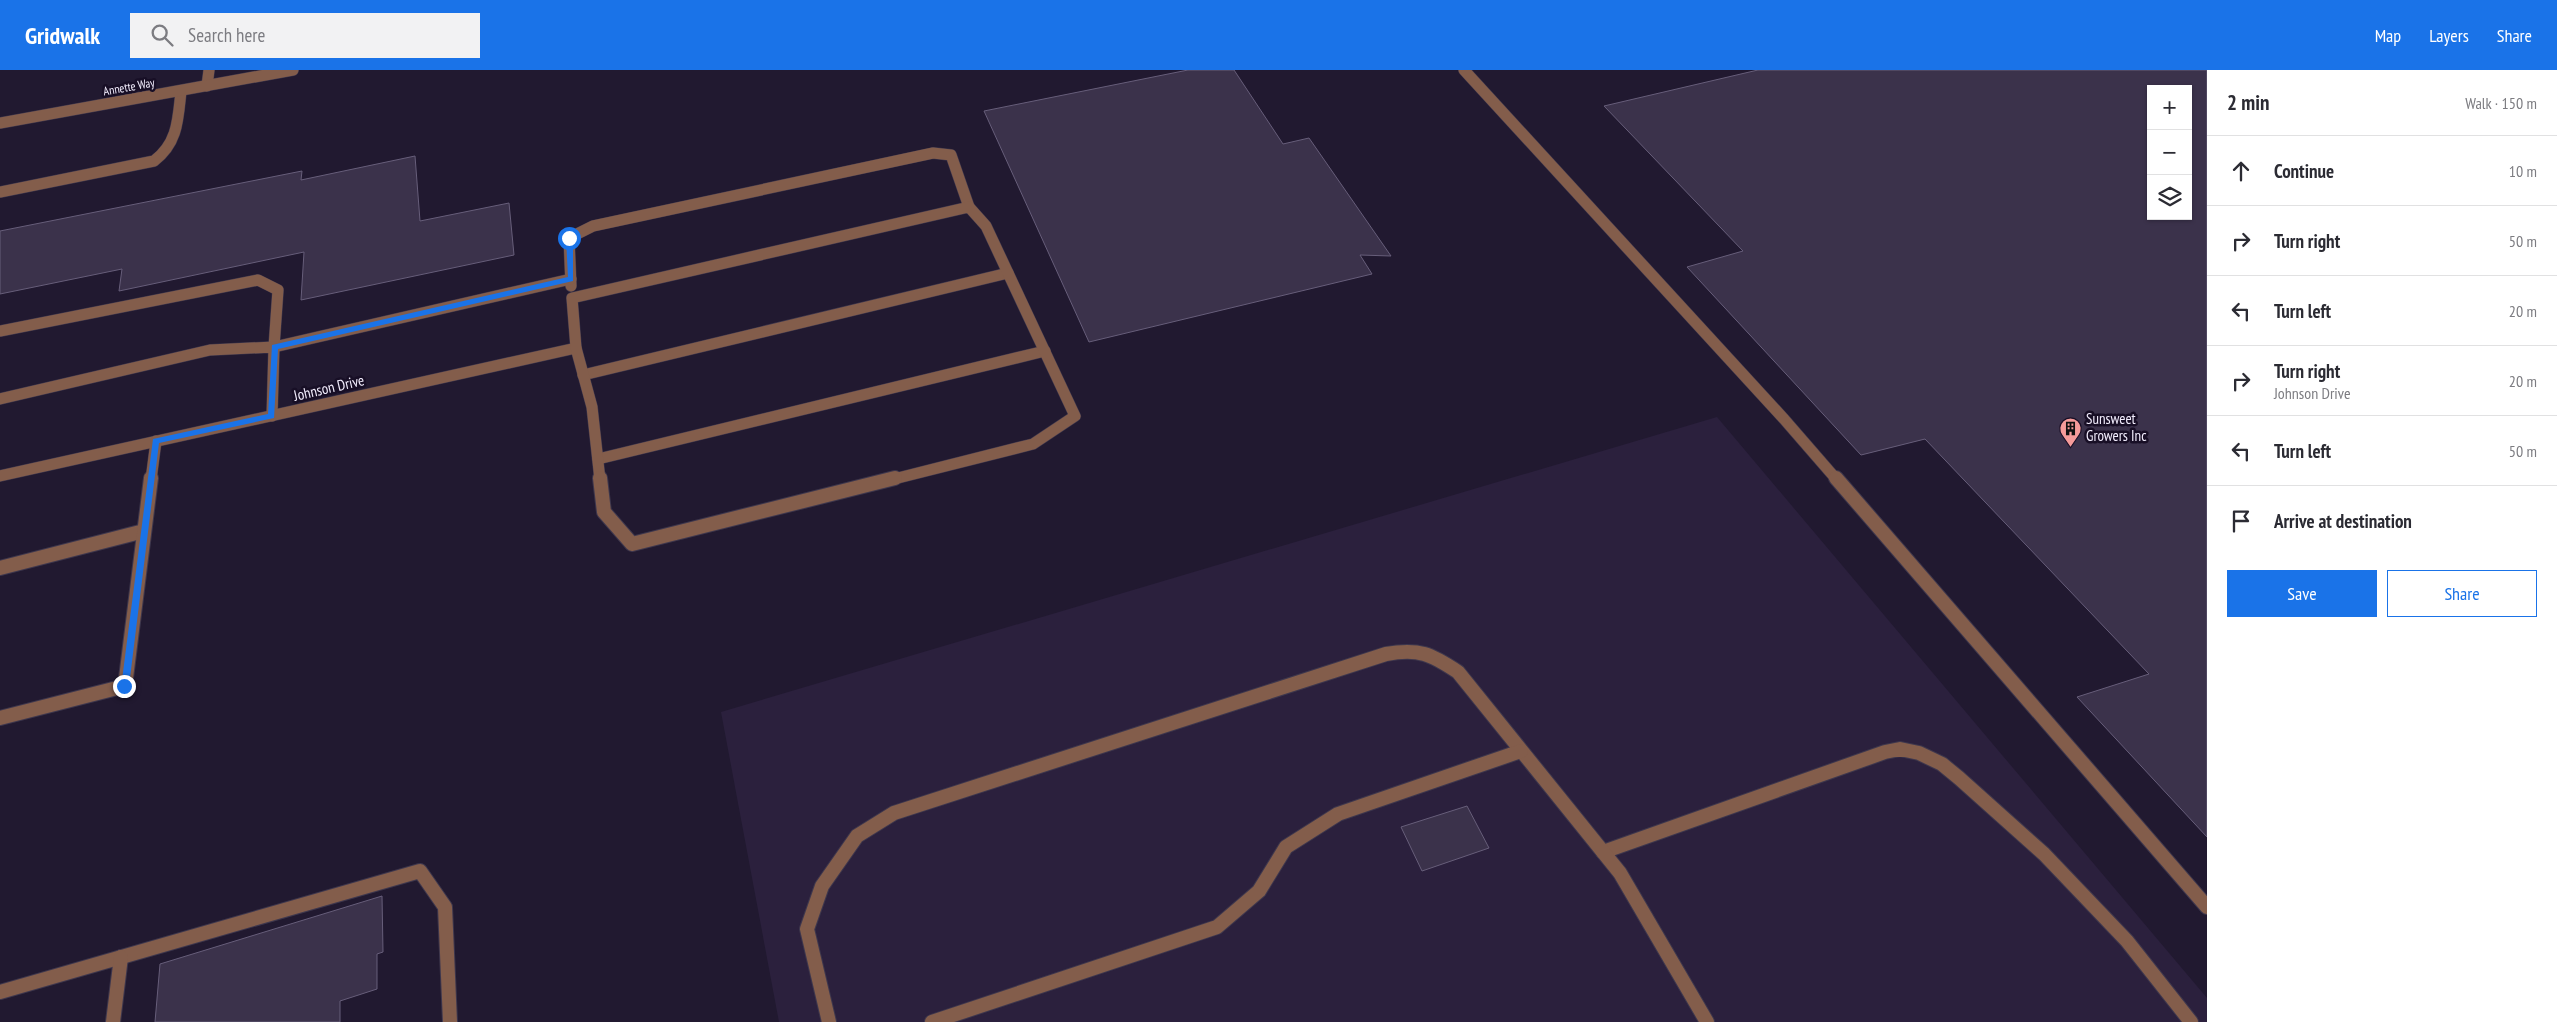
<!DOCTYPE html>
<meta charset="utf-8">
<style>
:root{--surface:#fff;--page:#f2f2f3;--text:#2b2b33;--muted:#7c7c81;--line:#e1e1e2;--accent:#1a73e8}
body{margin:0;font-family:"PT Sans Narrow",sans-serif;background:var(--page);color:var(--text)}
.controls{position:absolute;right:15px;top:15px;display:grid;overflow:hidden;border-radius:0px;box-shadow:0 1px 4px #0004}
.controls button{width:45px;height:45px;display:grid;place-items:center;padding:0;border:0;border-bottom:1px solid var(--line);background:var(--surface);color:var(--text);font:25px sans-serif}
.stop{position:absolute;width:15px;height:15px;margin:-11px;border:4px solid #1a73e8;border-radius:50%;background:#fff}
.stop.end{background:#1a73e8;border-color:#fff;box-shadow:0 1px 5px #0008}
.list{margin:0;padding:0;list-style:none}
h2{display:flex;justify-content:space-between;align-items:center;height:65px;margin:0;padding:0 20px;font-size:21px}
h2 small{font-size:16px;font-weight:400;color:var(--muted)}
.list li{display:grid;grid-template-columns:32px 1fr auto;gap:15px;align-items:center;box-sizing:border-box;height:70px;padding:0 20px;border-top:1px solid var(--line)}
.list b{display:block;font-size:19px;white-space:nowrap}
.list p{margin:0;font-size:16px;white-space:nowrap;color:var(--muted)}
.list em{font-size:16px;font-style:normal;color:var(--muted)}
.actions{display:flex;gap:10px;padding:15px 20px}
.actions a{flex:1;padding:11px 0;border:1px solid var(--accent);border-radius:0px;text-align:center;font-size:18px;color:var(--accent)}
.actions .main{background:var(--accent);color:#fff}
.icon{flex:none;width:28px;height:28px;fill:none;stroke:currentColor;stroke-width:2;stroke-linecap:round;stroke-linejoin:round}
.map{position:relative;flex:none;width:2207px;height:952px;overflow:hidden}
header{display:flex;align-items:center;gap:30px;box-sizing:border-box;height:70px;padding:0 25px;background:var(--accent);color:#fff}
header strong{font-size:24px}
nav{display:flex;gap:28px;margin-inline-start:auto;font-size:18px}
.search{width:350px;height:45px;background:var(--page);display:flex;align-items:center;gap:12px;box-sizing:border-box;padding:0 18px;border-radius:0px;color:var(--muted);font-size:19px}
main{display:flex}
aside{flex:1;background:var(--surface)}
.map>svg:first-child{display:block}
.built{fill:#2b203d}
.building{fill:#3b324b;stroke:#675e7a;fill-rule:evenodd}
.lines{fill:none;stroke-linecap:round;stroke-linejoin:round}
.lane-far1-casing{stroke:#3e374d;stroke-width:12}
.lane-casing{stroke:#3e374d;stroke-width:16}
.street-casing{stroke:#3e374d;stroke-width:12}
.lane-far1{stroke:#835d4b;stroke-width:11}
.lane{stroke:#835d4b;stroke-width:14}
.street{stroke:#835d4b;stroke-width:11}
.route{fill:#1a73e8}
.labels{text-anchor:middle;stroke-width:5;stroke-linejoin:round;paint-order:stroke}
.far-street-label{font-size:12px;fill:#f2edfd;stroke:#180f26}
.street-label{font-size:15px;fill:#f2edfd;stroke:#180f26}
.poi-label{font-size:15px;fill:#f2edfd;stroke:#180f26;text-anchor:start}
</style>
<header>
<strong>Gridwalk</strong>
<div class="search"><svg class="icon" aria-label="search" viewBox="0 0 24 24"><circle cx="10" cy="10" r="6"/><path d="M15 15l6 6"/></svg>Search here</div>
<nav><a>Map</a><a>Layers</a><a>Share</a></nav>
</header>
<main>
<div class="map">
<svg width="2207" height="952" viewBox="0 0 2207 952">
<rect width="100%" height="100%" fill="#211930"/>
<path class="built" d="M 1717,347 L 2207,928 L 2207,952 L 779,952 L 721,642 Z"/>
<g class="building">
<path d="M 1188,0 L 1234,0 L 1283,74 L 1309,68 L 1391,186 L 1360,185 L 1372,204 L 1089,272 L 984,41 Z"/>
<path d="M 1758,0 L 2207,0 L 2207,767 L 2077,627 L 2149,604 L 1925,369 L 1861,385 L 1687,197 L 1743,181 L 1604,36 ZM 2151,19 L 2188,19 L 2188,146 L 2151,146 Z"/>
<path d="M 415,86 L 420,151 L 509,133 L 514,185 L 301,230 L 304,182 L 119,221 L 122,199 L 0,224 L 0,161 L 302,101 L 301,110 Z"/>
<path d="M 1467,736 L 1489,778 L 1422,801 L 1401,757 Z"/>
<path d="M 382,826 L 383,882 L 377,884 L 377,919 L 340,931 L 340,952 L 155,952 L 160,894 Z"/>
</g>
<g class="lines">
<defs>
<g id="lane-far1">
<path d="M 1464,0 L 1784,349 L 1837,410"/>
<path d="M 0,122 L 154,91 C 178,73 178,49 181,21"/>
<path d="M 571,216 L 569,168 L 593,156 L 933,83 L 951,85 L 969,137"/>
<path d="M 0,261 L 258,210 L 278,220 L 274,277 L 571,209"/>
<path d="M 583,305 L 1008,203"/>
<path d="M 0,329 L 210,280 L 274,277 L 272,346"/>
<path d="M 598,389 L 1045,281"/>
<path d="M 0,406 L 576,278"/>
<path d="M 151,410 L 156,371"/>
<path d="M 600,410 L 592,337 L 576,278 L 572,228 L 969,137 L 986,156 L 1075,346 L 1033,374 L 890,410"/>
</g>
<g id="lane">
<path d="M 600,408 L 604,442 L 632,474 L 895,408"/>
<path d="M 1836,408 L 2207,837"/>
<path d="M 0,498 L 144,461"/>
<path d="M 0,648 L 125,616 L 151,408"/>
<path d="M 1603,782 L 1885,682 L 1900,679 L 1919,683 L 1942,694 L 1959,708 L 2044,784 L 2127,871 L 2191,952"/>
<path d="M 0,922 L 420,801 L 445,837 L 450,952"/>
<path d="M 113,952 L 121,887"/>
<path d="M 829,952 L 807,859 L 822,816 L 857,766 L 894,743 L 1386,584 C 1419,578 1431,584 1458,602 L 1620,803 L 1707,952"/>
<path d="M 932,952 L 1217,857 L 1259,821 L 1286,777 L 1338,744 L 1521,681"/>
</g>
<g id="street">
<path d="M 207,16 L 209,0"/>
<path d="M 0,53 L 293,0"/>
</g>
</defs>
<use href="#lane-far1" class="lane-far1-casing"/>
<use href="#lane" class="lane-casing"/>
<use href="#street" class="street-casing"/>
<use href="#lane-far1" class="lane-far1"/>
<use href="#lane" class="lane"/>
<use href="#street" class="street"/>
</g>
<path class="route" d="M 569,166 L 573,168 L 573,211 L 278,279 L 274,348 L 159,373 L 129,616 L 124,620 L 121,618 L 153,369 L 268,344 L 272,275 L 568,207 L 566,168 Z"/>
<defs>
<symbol id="building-pin" viewBox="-11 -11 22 30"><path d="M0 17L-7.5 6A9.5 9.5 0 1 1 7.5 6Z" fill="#f59b9a" stroke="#180f26"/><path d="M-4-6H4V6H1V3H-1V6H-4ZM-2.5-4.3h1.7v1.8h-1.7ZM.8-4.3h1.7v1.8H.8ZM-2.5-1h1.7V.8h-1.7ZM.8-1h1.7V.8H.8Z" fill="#111"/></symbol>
</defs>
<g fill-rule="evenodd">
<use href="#building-pin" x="2058" y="346" width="25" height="34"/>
</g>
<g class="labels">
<g class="far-street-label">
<text transform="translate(129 17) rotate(-10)" y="4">Annette Way</text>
</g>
<g class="street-label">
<text transform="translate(329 318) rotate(-13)" y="5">Johnson Drive</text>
</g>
<g class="poi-label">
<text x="2086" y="354">Sunsweet<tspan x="2086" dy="17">Growers Inc</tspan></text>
</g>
</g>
</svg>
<div class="controls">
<button>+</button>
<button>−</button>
<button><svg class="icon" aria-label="layers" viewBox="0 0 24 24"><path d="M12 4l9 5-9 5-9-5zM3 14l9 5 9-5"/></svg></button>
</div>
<div class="stop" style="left:569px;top:168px"></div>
<div class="stop end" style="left:124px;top:616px"></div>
</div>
<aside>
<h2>2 min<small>Walk · 150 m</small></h2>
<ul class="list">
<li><svg class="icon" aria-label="ahead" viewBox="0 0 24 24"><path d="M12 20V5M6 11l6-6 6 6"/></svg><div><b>Continue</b></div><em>10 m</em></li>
<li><svg class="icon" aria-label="right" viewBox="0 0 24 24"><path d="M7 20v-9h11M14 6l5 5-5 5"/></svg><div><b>Turn right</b></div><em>50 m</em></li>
<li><svg class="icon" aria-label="left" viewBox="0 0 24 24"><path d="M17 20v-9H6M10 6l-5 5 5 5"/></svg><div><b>Turn left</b></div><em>20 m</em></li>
<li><svg class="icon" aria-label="right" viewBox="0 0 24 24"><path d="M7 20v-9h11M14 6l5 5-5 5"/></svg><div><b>Turn right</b><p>Johnson Drive</p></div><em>20 m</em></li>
<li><svg class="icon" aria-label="left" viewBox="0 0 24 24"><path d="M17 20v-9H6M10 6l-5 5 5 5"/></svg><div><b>Turn left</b></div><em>50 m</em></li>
<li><svg class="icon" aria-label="arrive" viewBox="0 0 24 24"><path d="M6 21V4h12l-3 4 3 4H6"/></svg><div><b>Arrive at destination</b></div></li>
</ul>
<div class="actions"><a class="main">Save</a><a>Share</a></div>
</aside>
</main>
